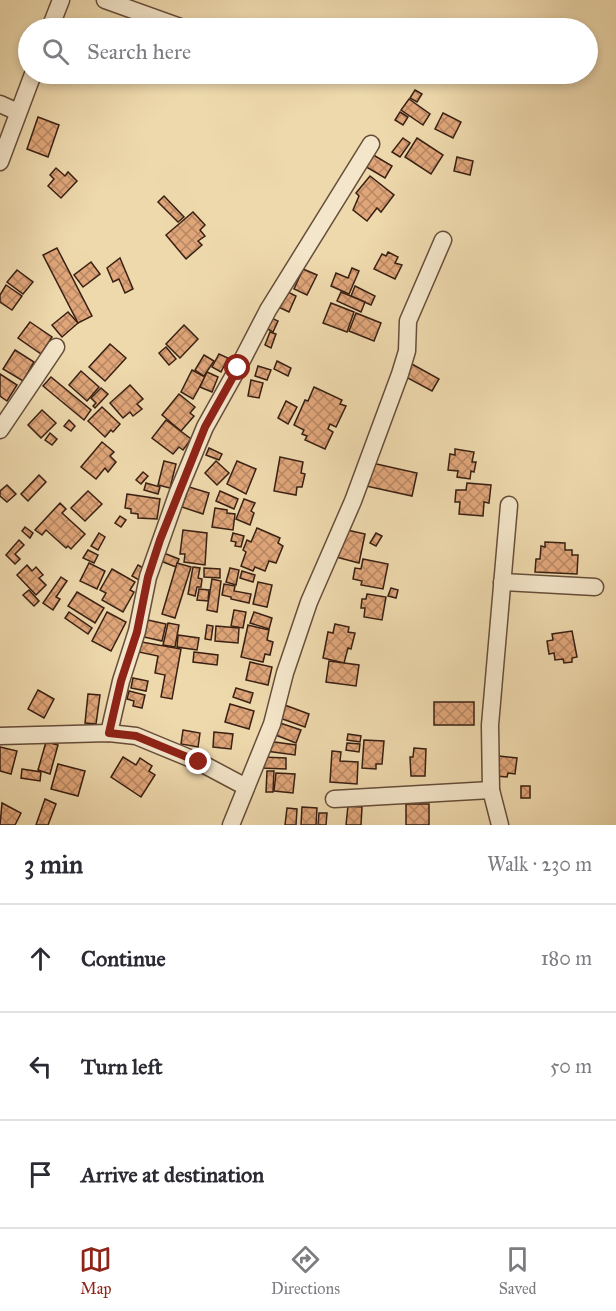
<!DOCTYPE html>
<meta charset="utf-8">
<style>
:root{--surface:#fff;--page:#f2f2f3;--text:#2b2b33;--muted:#7c7c81;--line:#e1e1e2;--accent:#8f2418}
body{margin:0;font-family:"IM FELL Great Primer",serif;background:var(--page);color:var(--text)}
.stop{position:absolute;width:18px;height:18px;margin:-14px;border:4px solid #8f2418;border-radius:50%;background:#fff}
.stop.end{background:#8f2418;border-color:#fff;box-shadow:0 2px 6px #0008}
.list{margin:0;padding:0;list-style:none}
h2{display:flex;justify-content:space-between;align-items:center;height:78px;margin:0;padding:0 24px;font-size:26px}
h2 small{font-size:20px;font-weight:400;color:var(--muted)}
.list li{display:grid;grid-template-columns:39px 1fr auto;gap:18px;align-items:center;box-sizing:border-box;height:108px;padding:0 24px;border-top:2px solid var(--line)}
.list b{display:block;font-size:22px;white-space:nowrap}
.list em{font-size:20px;font-style:normal;color:var(--muted)}
.icon{flex:none;width:33px;height:33px;fill:none;stroke:currentColor;stroke-width:2;stroke-linecap:round;stroke-linejoin:round}
.map{position:relative;flex:none;width:616px;height:825px;overflow:hidden}
.search{position:absolute;background:var(--surface);box-shadow:0 3px 9px #0003;left:18px;right:18px;top:18px;height:66px;display:flex;align-items:center;gap:15px;box-sizing:border-box;padding:0 21px;border-radius:33px;color:var(--muted);font-size:22px}
.sheet{height:402px;background:var(--surface)}
nav{display:flex;justify-content:space-around;align-items:center;box-sizing:border-box;height:84px;border-top:2px solid var(--line);background:var(--surface);font-size:16px;color:var(--muted)}
nav a{display:grid;justify-items:center;gap:3px}
nav .on{color:var(--accent)}
.map>svg:first-child{display:block}
.building{fill:url(#building-cross-hatch);stroke:#392013;stroke-width:1.5}
.lines{fill:none;stroke-linecap:round;stroke-linejoin:round}
.minor-casing{stroke:#664e3a;stroke-width:19}
.minor{stroke:#f4e6ca;stroke-width:16}
.route{stroke:#8f2418;stroke-width:8}
</style>
<div class="map">
<svg width="616" height="825" viewBox="0 0 616 825">
<defs>
<pattern id="building-cross-hatch" width="8" height="8" patternUnits="userSpaceOnUse" patternTransform="scale(1.5)"><rect width="8" height="8" fill="#e0a67a"/><path d="M0 0l8 8M0 8l8-8" fill="none" stroke="#b78763"/></pattern>
</defs>
<rect width="100%" height="100%" fill="#eed9ad"/>
<filter id="stains"><feTurbulence type="fractalNoise" baseFrequency=".00333" numOctaves="4"/><feColorMatrix values="0 0 0 0 .2 0 0 0 0 .09 0 0 0 0 .02 0 0 0 .5 -.17"/></filter>
<radialGradient id="worn" r=".72"><stop offset=".6" stop-color="#630" stop-opacity="0"/><stop offset="1" stop-color="#630" stop-opacity=".3"/></radialGradient>
<g class="building">
<path d="M 415,90 L 422,94 L 417,102 L 410,98 Z"/>
<path d="M 409,99 L 430,114 L 423,125 L 401,110 Z"/>
<path d="M 400,112 L 408,117 L 403,125 L 395,120 Z"/>
<path d="M 443,113 L 461,122 L 453,138 L 435,129 Z"/>
<path d="M 38,117 L 59,125 L 48,157 L 27,149 Z"/>
<path d="M 403,138 L 410,143 L 400,157 L 392,152 Z"/>
<path d="M 417,138 L 443,155 L 431,174 L 405,157 Z"/>
<path d="M 370,153 L 392,166 L 385,178 L 363,165 Z"/>
<path d="M 457,157 L 473,161 L 470,175 L 454,171 Z"/>
<path d="M 56,168 L 65,176 L 68,172 L 77,181 L 61,198 L 48,186 L 54,179 L 50,175 Z"/>
<path d="M 370,176 L 394,195 L 381,212 L 377,208 L 367,221 L 353,210 L 359,196 L 356,193 Z"/>
<path d="M 164,196 L 184,217 L 178,222 L 158,202 Z"/>
<path d="M 193,212 L 205,225 L 200,230 L 205,236 L 198,241 L 202,245 L 186,259 L 166,235 Z"/>
<path d="M 57,248 L 92,316 L 78,323 L 43,255 Z"/>
<path d="M 388,252 L 398,257 L 395,263 L 402,265 L 395,279 L 374,269 L 382,254 L 386,256 Z"/>
<path d="M 120,258 L 133,289 L 125,293 L 119,279 L 113,282 L 107,268 Z"/>
<path d="M 91,262 L 100,274 L 83,287 L 74,275 Z"/>
<path d="M 352,268 L 359,271 L 349,294 L 331,286 L 336,273 L 348,278 Z"/>
<path d="M 303,269 L 317,275 L 307,295 L 294,289 Z"/>
<path d="M 17,270 L 33,282 L 23,294 L 7,282 Z"/>
<path d="M 6,285 L 22,296 L 12,310 L 0,302 L 0,295 Z"/>
<path d="M 355,286 L 375,296 L 371,305 L 351,296 Z"/>
<path d="M 284,290 L 296,296 L 289,312 L 276,306 Z"/>
<path d="M 341,292 L 365,302 L 361,312 L 337,301 Z"/>
<path d="M 331,303 L 354,312 L 347,332 L 323,323 Z"/>
<path d="M 68,312 L 78,323 L 62,337 L 52,325 Z"/>
<path d="M 356,313 L 381,323 L 374,341 L 349,331 Z"/>
<path d="M 267,316 L 278,321 L 273,332 L 262,326 Z"/>
<path d="M 30,322 L 52,337 L 41,354 L 18,338 Z"/>
<path d="M 184,325 L 198,339 L 180,358 L 166,344 Z"/>
<path d="M 270,332 L 276,334 L 271,348 L 265,345 Z"/>
<path d="M 110,344 L 126,358 L 105,381 L 89,367 Z"/>
<path d="M 166,347 L 176,359 L 169,365 L 159,353 Z"/>
<path d="M 15,350 L 34,362 L 23,381 L 3,369 Z"/>
<path d="M 219,354 L 228,358 L 221,372 L 212,367 Z"/>
<path d="M 204,355 L 214,361 L 204,376 L 195,370 Z"/>
<path d="M 277,361 L 291,368 L 288,376 L 274,369 Z"/>
<path d="M 410,363 L 439,379 L 432,391 L 404,376 Z"/>
<path d="M 258,366 L 271,370 L 267,380 L 255,376 Z"/>
<path d="M 192,370 L 205,377 L 193,399 L 181,392 Z"/>
<path d="M 81,371 L 99,387 L 87,401 L 69,385 Z"/>
<path d="M 207,372 L 218,377 L 212,392 L 200,387 Z"/>
<path d="M 0,374 L 17,385 L 7,401 L 0,396 Z"/>
<path d="M 51,377 L 91,410 L 84,420 L 43,386 Z"/>
<path d="M 251,380 L 263,383 L 259,398 L 248,396 Z"/>
<path d="M 130,385 L 143,399 L 137,404 L 142,409 L 133,416 L 130,412 L 123,418 L 110,403 Z"/>
<path d="M 314,387 L 342,400 L 340,404 L 346,406 L 336,427 L 330,424 L 328,429 L 333,432 L 325,449 L 305,440 L 307,436 L 302,434 L 304,430 L 294,425 L 305,400 L 308,401 Z"/>
<path d="M 101,388 L 108,394 L 95,408 L 93,406 L 96,403 L 91,398 Z"/>
<path d="M 179,394 L 195,407 L 190,413 L 194,416 L 181,431 L 162,415 Z"/>
<path d="M 286,401 L 297,407 L 288,424 L 278,418 Z"/>
<path d="M 102,407 L 120,424 L 113,432 L 111,430 L 105,437 L 88,421 Z"/>
<path d="M 42,410 L 56,423 L 41,438 L 28,425 Z"/>
<path d="M 69,420 L 75,426 L 71,431 L 64,426 Z"/>
<path d="M 166,420 L 191,439 L 183,450 L 179,447 L 173,454 L 152,438 Z"/>
<path d="M 50,433 L 57,439 L 52,445 L 45,440 Z"/>
<path d="M 102,442 L 114,452 L 110,456 L 116,462 L 108,472 L 105,468 L 96,479 L 81,467 Z"/>
<path d="M 209,448 L 222,454 L 219,460 L 206,455 Z"/>
<path d="M 455,449 L 474,452 L 472,462 L 476,462 L 474,472 L 471,471 L 470,479 L 457,477 L 458,471 L 448,470 L 450,454 L 455,455 Z"/>
<path d="M 280,457 L 303,462 L 301,473 L 305,474 L 302,487 L 297,487 L 296,495 L 274,491 Z"/>
<path d="M 164,461 L 176,464 L 170,488 L 158,485 Z"/>
<path d="M 216,461 L 229,473 L 217,485 L 205,473 Z"/>
<path d="M 237,461 L 256,469 L 246,494 L 227,484 Z"/>
<path d="M 372,463 L 417,473 L 412,496 L 366,486 Z"/>
<path d="M 143,472 L 148,476 L 141,484 L 136,480 Z"/>
<path d="M 39,475 L 46,482 L 28,501 L 21,494 Z"/>
<path d="M 146,483 L 160,487 L 158,494 L 144,490 Z"/>
<path d="M 467,483 L 491,485 L 489,503 L 484,502 L 483,516 L 459,514 L 460,502 L 455,502 L 456,490 L 466,490 Z"/>
<path d="M 7,485 L 16,494 L 7,502 L 0,496 L 0,491 Z"/>
<path d="M 189,487 L 209,493 L 203,514 L 182,507 Z"/>
<path d="M 88,491 L 102,504 L 85,521 L 71,508 Z"/>
<path d="M 220,491 L 238,499 L 234,509 L 216,501 Z"/>
<path d="M 127,494 L 160,499 L 157,519 L 138,518 L 138,514 L 131,513 L 131,509 L 125,508 Z"/>
<path d="M 244,499 L 255,503 L 251,511 L 254,513 L 250,525 L 236,519 Z"/>
<path d="M 60,503 L 66,509 L 62,513 L 85,534 L 71,549 L 68,546 L 66,548 L 46,530 L 42,535 L 35,530 Z"/>
<path d="M 215,508 L 227,510 L 227,513 L 235,514 L 233,530 L 212,527 Z"/>
<path d="M 120,516 L 126,520 L 121,527 L 115,523 Z"/>
<path d="M 25,527 L 33,533 L 30,538 L 22,531 Z"/>
<path d="M 257,528 L 280,538 L 278,543 L 283,546 L 276,563 L 269,561 L 265,571 L 255,567 L 253,571 L 241,566 L 246,552 L 243,550 L 247,540 L 251,542 Z"/>
<path d="M 343,529 L 365,534 L 359,563 L 336,557 Z"/>
<path d="M 183,530 L 207,533 L 205,565 L 184,562 L 185,554 L 180,554 Z"/>
<path d="M 99,533 L 105,537 L 98,550 L 91,546 Z"/>
<path d="M 233,533 L 244,536 L 241,547 L 235,546 L 236,542 L 231,541 Z"/>
<path d="M 376,533 L 382,536 L 376,546 L 370,543 Z"/>
<path d="M 19,540 L 24,545 L 15,554 L 20,559 L 15,564 L 6,555 Z"/>
<path d="M 545,542 L 565,543 L 565,550 L 572,550 L 572,555 L 578,555 L 577,574 L 535,572 L 536,559 L 540,559 L 541,546 L 545,547 Z"/>
<path d="M 88,550 L 98,555 L 94,563 L 83,558 Z"/>
<path d="M 161,552 L 179,559 L 176,567 L 158,560 Z"/>
<path d="M 363,559 L 388,564 L 383,589 L 361,585 L 362,581 L 353,579 L 355,568 L 361,569 Z"/>
<path d="M 89,563 L 105,571 L 97,589 L 80,581 Z"/>
<path d="M 177,563 L 191,567 L 175,618 L 162,614 Z"/>
<path d="M 27,565 L 32,571 L 36,567 L 43,575 L 39,578 L 46,585 L 36,595 L 17,575 Z"/>
<path d="M 138,565 L 145,569 L 139,580 L 132,576 Z"/>
<path d="M 193,567 L 200,568 L 198,578 L 202,579 L 201,587 L 197,587 L 195,596 L 188,594 Z"/>
<path d="M 204,568 L 220,569 L 220,578 L 204,577 Z"/>
<path d="M 230,568 L 239,570 L 236,585 L 226,582 Z"/>
<path d="M 112,569 L 135,582 L 130,590 L 134,592 L 123,612 L 102,600 L 106,593 L 100,590 Z"/>
<path d="M 242,571 L 255,575 L 253,582 L 240,578 Z"/>
<path d="M 61,577 L 67,581 L 56,597 L 60,599 L 53,610 L 43,603 Z"/>
<path d="M 212,579 L 221,581 L 217,612 L 207,610 Z"/>
<path d="M 258,582 L 272,585 L 267,607 L 253,604 Z"/>
<path d="M 224,584 L 235,586 L 234,591 L 251,594 L 249,603 L 231,599 L 231,597 L 222,595 Z"/>
<path d="M 391,588 L 398,590 L 396,598 L 388,596 Z"/>
<path d="M 199,589 L 209,590 L 208,601 L 197,600 Z"/>
<path d="M 29,590 L 39,601 L 34,606 L 23,595 Z"/>
<path d="M 77,592 L 104,608 L 95,623 L 68,606 Z"/>
<path d="M 367,594 L 386,597 L 382,620 L 364,617 L 365,608 L 361,608 L 362,599 L 366,599 Z"/>
<path d="M 234,610 L 246,612 L 243,628 L 231,626 Z"/>
<path d="M 69,612 L 92,628 L 88,634 L 65,618 Z"/>
<path d="M 107,612 L 126,622 L 111,651 L 92,641 Z"/>
<path d="M 254,612 L 272,618 L 269,629 L 250,623 Z"/>
<path d="M 148,620 L 166,624 L 162,641 L 144,637 Z"/>
<path d="M 168,623 L 179,625 L 175,647 L 163,645 Z"/>
<path d="M 335,624 L 349,627 L 348,632 L 355,633 L 351,649 L 348,648 L 344,663 L 323,658 L 328,632 L 333,633 Z"/>
<path d="M 207,625 L 213,626 L 211,640 L 205,639 Z"/>
<path d="M 248,625 L 269,630 L 267,640 L 273,642 L 270,655 L 265,654 L 263,662 L 241,657 Z"/>
<path d="M 216,626 L 239,628 L 238,643 L 215,641 Z"/>
<path d="M 572,631 L 577,657 L 572,658 L 572,662 L 564,663 L 563,659 L 555,660 L 554,653 L 549,654 L 547,641 L 553,640 L 552,634 Z"/>
<path d="M 178,635 L 199,638 L 197,650 L 177,647 Z"/>
<path d="M 136,641 L 181,649 L 172,699 L 161,697 L 165,675 L 155,673 L 158,656 L 134,651 Z"/>
<path d="M 194,652 L 218,655 L 217,665 L 193,662 Z"/>
<path d="M 329,661 L 359,665 L 356,686 L 326,682 Z"/>
<path d="M 250,662 L 272,667 L 268,685 L 246,680 Z"/>
<path d="M 133,678 L 148,681 L 146,691 L 131,688 Z"/>
<path d="M 236,688 L 253,693 L 250,703 L 233,697 Z"/>
<path d="M 38,690 L 54,699 L 44,718 L 28,709 Z"/>
<path d="M 129,691 L 145,695 L 142,708 L 133,706 L 134,701 L 127,699 Z"/>
<path d="M 88,694 L 100,695 L 96,724 L 85,723 Z"/>
<rect x="434" y="702" width="40" height="23"/>
<path d="M 230,704 L 254,711 L 249,729 L 225,722 Z"/>
<path d="M 282,704 L 309,714 L 305,727 L 277,717 Z"/>
<path d="M 277,722 L 301,730 L 296,743 L 273,734 Z"/>
<path d="M 183,730 L 200,733 L 198,747 L 181,744 Z"/>
<path d="M 214,732 L 233,734 L 231,749 L 213,747 Z"/>
<path d="M 348,734 L 361,736 L 360,742 L 347,740 Z"/>
<path d="M 364,740 L 384,741 L 382,764 L 376,764 L 376,769 L 362,768 Z"/>
<path d="M 267,741 L 296,745 L 295,755 L 266,751 Z"/>
<path d="M 46,742 L 58,745 L 50,774 L 38,770 Z"/>
<path d="M 347,743 L 360,744 L 359,752 L 346,750 Z"/>
<path d="M 0,747 L 17,751 L 11,774 L 0,771 Z"/>
<path d="M 414,748 L 426,749 L 425,776 L 411,776 L 410,757 L 413,757 Z"/>
<path d="M 332,751 L 341,752 L 340,761 L 358,762 L 357,784 L 330,782 Z"/>
<path d="M 499,756 L 517,758 L 515,774 L 508,773 L 507,777 L 496,776 Z"/>
<path d="M 123,757 L 136,765 L 140,758 L 152,766 L 149,771 L 155,775 L 141,797 L 111,777 Z"/>
<path d="M 261,757 L 286,758 L 286,769 L 261,768 Z"/>
<path d="M 58,764 L 85,771 L 78,796 L 51,789 Z"/>
<path d="M 22,769 L 41,772 L 40,781 L 21,778 Z"/>
<path d="M 267,771 L 274,771 L 273,792 L 266,792 Z"/>
<path d="M 276,773 L 295,774 L 293,793 L 274,791 Z"/>
<rect x="521" y="786" width="9" height="12"/>
<path d="M 45,799 L 56,804 L 48,825 L 36,825 Z"/>
<path d="M 2,803 L 21,813 L 15,825 L 0,825 Z"/>
<rect x="406" y="804" width="23" height="21"/>
<path d="M 348,806 L 362,807 L 361,825 L 346,825 Z"/>
<path d="M 302,807 L 317,808 L 316,825 L 301,825 Z"/>
<path d="M 287,808 L 297,809 L 296,825 L 285,825 Z"/>
<path d="M 319,813 L 327,813 L 326,825 L 318,825 Z"/>
</g>
<g class="lines">
<defs>
<g id="minor">
<path d="M 105,0 L 183,28"/>
<path d="M 50,28 L 61,0"/>
<path d="M 0,104 L 18,112"/>
<path d="M 0,162 L 33,74"/>
<path d="M 0,430 L 56,347"/>
<path d="M 502,582 L 595,587"/>
<path d="M 109,733 L 121,681 L 137,631 L 148,577 L 178,492 L 205,427 L 238,368 L 268,310 L 371,144"/>
<path d="M 0,736 L 109,733 L 136,736 L 199,762 L 246,787"/>
<path d="M 334,799 L 491,790"/>
<path d="M 231,825 L 272,724 L 285,673 L 309,602 L 353,501 L 400,374 L 407,351 L 408,321 L 443,240"/>
<path d="M 500,825 L 491,790 L 490,725 L 509,505"/>
</g>
</defs>
<use href="#minor" class="minor-casing"/>
<use href="#minor" class="minor"/>
</g>
<g class="lines">
<path class="route" d="M 199,762 L 136,736 L 109,733 L 121,681 L 137,632 L 148,577 L 160,540 L 205,427 L 238,368"/>
</g>
<rect width="100%" height="100%" filter="url(#stains)"/>
<rect width="100%" height="100%" fill="url(#worn)"/>
</svg>
<div class="stop" style="left:238px;top:368px"></div>
<div class="stop end" style="left:199px;top:762px"></div>
<div class="search"><svg class="icon" aria-label="search" viewBox="0 0 24 24"><circle cx="10" cy="10" r="6"/><path d="M15 15l6 6"/></svg>Search here</div>
</div>
<section class="sheet">
<h2>3 min<small>Walk · 230 m</small></h2>
<ul class="list">
<li><svg class="icon" aria-label="ahead" viewBox="0 0 24 24"><path d="M12 20V5M6 11l6-6 6 6"/></svg><div><b>Continue</b></div><em>180 m</em></li>
<li><svg class="icon" aria-label="left" viewBox="0 0 24 24"><path d="M17 20v-9H6M10 6l-5 5 5 5"/></svg><div><b>Turn left</b></div><em>50 m</em></li>
<li><svg class="icon" aria-label="arrive" viewBox="0 0 24 24"><path d="M6 21V4h12l-3 4 3 4H6"/></svg><div><b>Arrive at destination</b></div></li>
</ul>
</section>
<nav>
<a class="on"><svg class="icon" aria-label="map" viewBox="0 0 24 24"><path d="M3 6l6-2 6 2 6-2v14l-6 2-6-2-6 2zM9 4v14M15 6v14"/></svg>Map</a>
<a><svg class="icon" aria-label="directions" viewBox="0 0 24 24"><path d="M12 3l9 9-9 9-9-9zM9 14v-3h6M13 9l2 2-2 2"/></svg>Directions</a>
<a><svg class="icon" aria-label="saved" viewBox="0 0 24 24"><path d="M7 4h10v16l-5-4-5 4z"/></svg>Saved</a>
</nav>
